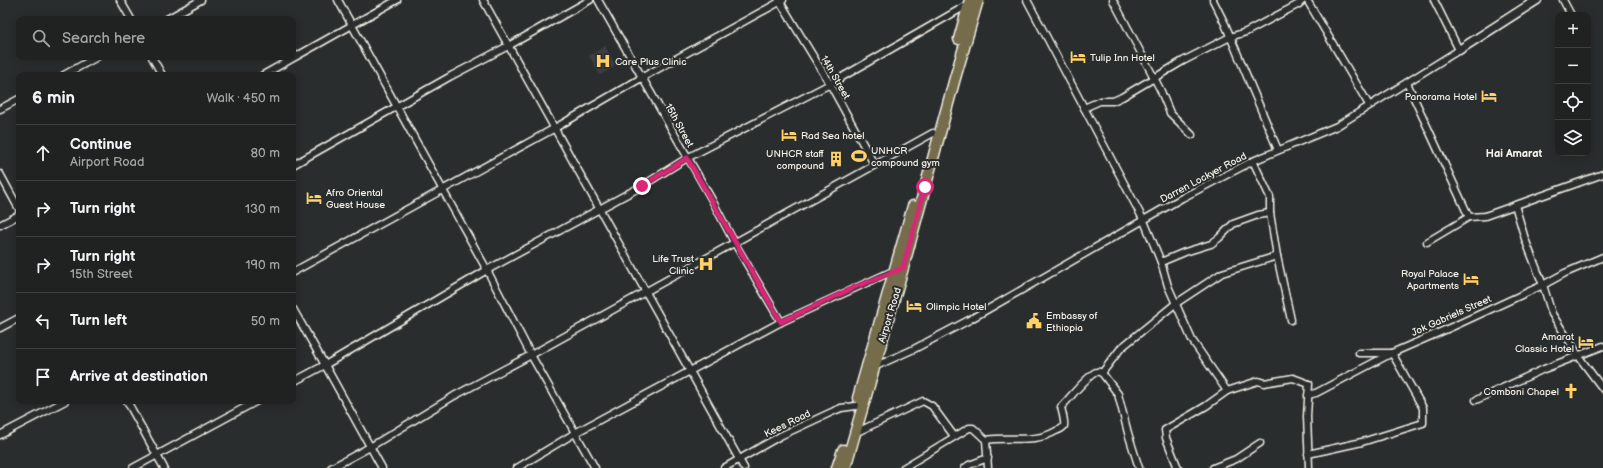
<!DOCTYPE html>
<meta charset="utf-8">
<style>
:root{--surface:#202222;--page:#282a2a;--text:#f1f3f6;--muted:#a2a4a5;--line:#3d3f40}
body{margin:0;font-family:"Balsamiq Sans",sans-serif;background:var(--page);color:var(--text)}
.controls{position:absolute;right:12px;top:12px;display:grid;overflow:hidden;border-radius:8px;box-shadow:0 2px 10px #0003}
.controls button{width:36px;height:36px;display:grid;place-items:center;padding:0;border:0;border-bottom:1px solid var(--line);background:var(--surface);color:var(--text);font:20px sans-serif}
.stop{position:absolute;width:12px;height:12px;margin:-9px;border:3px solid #db2777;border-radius:50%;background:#fff}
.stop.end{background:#db2777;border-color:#fff;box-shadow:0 1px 4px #0008}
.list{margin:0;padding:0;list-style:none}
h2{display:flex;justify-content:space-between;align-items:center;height:52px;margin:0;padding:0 16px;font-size:17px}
h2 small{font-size:13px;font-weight:400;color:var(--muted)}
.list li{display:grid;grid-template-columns:26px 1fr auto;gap:12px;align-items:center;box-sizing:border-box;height:56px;padding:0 16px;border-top:1px solid var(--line)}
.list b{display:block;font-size:15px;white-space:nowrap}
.list p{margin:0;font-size:13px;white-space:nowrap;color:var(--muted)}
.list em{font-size:13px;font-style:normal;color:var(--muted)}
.icon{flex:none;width:22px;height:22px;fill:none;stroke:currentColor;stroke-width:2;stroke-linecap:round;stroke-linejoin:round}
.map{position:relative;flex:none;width:1603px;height:468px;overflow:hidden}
.search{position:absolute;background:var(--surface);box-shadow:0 2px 10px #0003;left:16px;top:16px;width:280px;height:44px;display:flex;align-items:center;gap:10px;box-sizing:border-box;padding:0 14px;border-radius:8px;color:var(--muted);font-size:15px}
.panel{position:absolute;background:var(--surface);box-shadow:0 2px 10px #0003;left:16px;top:72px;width:280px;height:332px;border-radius:8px}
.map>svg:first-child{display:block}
.built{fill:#3e3d42}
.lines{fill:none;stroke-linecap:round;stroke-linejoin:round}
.minor-casing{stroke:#f4f1e8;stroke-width:9}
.tertiary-casing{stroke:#f4f1e8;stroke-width:11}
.primary-casing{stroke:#f4f1e8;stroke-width:13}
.minor{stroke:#2a2d2e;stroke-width:6}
.tertiary{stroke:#2a2d2e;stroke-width:8}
.primary{stroke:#746c4b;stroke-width:10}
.route{stroke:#db2777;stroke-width:5}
.labels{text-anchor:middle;stroke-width:4;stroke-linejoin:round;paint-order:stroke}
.poi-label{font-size:10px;fill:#f4f1e8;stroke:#2a2d2e;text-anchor:start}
.street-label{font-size:10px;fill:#f4f1e8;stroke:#2a2d2e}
.neighbourhood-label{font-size:11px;font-weight:bold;fill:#f4f1e8;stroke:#2a2d2e}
</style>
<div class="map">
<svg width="1603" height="468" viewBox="0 0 1603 468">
<rect width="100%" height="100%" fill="#2a2d2e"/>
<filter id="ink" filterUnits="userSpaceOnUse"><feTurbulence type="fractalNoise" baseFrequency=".025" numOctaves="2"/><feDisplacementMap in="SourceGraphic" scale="8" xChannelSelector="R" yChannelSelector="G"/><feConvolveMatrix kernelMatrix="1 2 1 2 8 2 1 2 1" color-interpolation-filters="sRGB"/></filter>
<g filter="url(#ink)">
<path class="built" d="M 605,46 L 616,66 L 600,75 L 589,56 Z"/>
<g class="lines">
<defs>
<g id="minor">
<path d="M 120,0 L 131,19"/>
<path d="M 338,0 L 487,270 L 531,355 L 595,468"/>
<path d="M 483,0 L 744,468"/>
<path d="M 598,0 L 712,200 L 734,242 L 781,322"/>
<path d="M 779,0 L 830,84 L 874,164"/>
<path d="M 1027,0 L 1144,221 L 1161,262 L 1168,286 L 1192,340 L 1227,391 L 1206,406 L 1165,430 L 1166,438 L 1178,468"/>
<path d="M 1113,0 L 1160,89 L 1170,113 L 1192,135"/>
<path d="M 1213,0 L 1225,24 L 1278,150"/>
<path d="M 1307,0 L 1369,105"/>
<path d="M 1563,0 L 1571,15"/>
<path d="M 167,19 L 201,0"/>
<path d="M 152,57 L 162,75"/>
<path d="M 64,75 L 97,57"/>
<path d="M 263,75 L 397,0"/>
<path d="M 1407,83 L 1469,217"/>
<path d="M 1084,108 L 1100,101 L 1113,101 L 1122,97 L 1183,61 L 1230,37 L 1246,32 L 1299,4 L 1303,0"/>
<path d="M 0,109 L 19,99"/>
<path d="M 1253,161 L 1270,197 L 1270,213 L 1277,256 L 1291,320"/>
<path d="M 293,165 L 451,76 L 510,45 L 590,0"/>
<path d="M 0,174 L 19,209"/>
<path d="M 1515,205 L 1525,239 L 1543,285 L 1552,314 L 1582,361 L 1603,389"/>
<path d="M 0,225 L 19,215"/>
<path d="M 1427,242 L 1469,217 L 1485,216 L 1603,174"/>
<path d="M 1161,262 L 1185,252 L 1211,244 L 1219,238 L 1233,224 L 1258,215 L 1270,213"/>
<path d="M 293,272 L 555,128 L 643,77 L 783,0"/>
<path d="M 293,309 L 325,365 L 382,468"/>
<path d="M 0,328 L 19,318"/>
<path d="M 874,367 L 914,349 L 969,320 L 1182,198 L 1253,161 L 1337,126 L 1459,50 L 1434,0"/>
<path d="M 1102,373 L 1121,348 L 1175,304 L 1222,273 L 1277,256"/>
<path d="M 293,382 L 325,365 L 487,270 L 642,186 L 687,158 L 830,84 L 969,4"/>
<path d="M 1227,391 L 1258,381 L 1264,383 L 1293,378 L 1309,384 L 1307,416 L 1309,468"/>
<path d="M 1308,395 L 1316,393 L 1392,353 L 1454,326 L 1543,285 L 1565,273 L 1603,257"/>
<path d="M 1476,400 L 1544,369 L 1603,346"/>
<path d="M 127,401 L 164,468"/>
<path d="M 855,433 L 923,401 L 932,406 L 954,436"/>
<path d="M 0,435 L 65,401"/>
<path d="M 986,440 C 1010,436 1034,444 1056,431 C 1059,430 1063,428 1064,426 C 1065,421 1062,412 1061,407 C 1069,399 1087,376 1096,372 C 1099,371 1100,372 1102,373 L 1118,394 L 1128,433 L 1139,468"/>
<path d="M 1308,454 L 1362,442 L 1423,423 L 1423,408 L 1392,353 L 1359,353"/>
<path d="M 133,468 L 257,401"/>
<path d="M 331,468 L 370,447 L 454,396 L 531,355 L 933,133"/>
<path d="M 517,468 L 575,433 L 781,322 L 895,270"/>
<path d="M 724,468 L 780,436 L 834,411 L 841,408 L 863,405"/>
<path d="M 903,468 L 969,428 L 973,428 L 986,440 L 988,468"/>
<path d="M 965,468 L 969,465 L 988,458"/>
<path d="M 1213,468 L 1236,459 L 1260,443"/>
</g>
<path id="tertiary" d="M 1459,50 L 1537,0"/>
<g id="primary">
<path d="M 959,39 L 970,0"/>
<path d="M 858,398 L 913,206"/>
<path d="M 837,468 L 843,450"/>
<path d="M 845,468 L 903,268 L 955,78 L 978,0"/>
</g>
</defs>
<use href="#minor" class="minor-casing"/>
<use href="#tertiary" class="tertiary-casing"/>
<use href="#primary" class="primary-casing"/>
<use href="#minor" class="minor"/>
<use href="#tertiary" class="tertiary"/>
<use href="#primary" class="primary"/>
</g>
</g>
<g class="lines" filter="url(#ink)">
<path class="route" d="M 642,186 L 687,158 L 781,322 L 855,287 L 903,268 L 925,187"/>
</g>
<defs>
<symbol id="hotel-bare" viewBox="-9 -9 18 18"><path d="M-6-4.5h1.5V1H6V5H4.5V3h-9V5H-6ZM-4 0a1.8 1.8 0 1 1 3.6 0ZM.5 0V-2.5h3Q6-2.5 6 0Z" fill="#ffd166" stroke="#2a2d2e" stroke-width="2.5" paint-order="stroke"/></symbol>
<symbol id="hospital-bare" viewBox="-9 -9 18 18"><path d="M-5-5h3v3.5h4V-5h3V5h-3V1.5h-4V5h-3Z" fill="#ffd166" stroke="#2a2d2e" stroke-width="2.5" paint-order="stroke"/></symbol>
<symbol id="stadium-bare" viewBox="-9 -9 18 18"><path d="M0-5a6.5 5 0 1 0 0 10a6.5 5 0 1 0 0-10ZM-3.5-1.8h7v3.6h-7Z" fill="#ffd166" stroke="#2a2d2e" stroke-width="2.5" paint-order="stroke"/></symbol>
<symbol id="building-bare" viewBox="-9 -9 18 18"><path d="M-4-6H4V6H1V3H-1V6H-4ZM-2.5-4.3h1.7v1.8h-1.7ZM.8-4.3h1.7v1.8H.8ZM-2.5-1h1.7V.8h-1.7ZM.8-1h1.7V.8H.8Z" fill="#ffd166" stroke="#2a2d2e" stroke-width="2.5" paint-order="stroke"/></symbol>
<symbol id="civic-bare" viewBox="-9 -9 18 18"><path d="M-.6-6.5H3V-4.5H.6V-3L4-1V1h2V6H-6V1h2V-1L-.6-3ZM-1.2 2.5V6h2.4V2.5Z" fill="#ffd166" stroke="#2a2d2e" stroke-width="2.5" paint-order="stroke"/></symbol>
<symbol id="church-bare" viewBox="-9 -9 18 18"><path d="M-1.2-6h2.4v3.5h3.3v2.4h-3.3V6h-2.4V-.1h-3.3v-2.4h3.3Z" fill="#ffd166" stroke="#2a2d2e" stroke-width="2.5" paint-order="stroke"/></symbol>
</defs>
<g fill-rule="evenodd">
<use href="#hotel-bare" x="1067" y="46" width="22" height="22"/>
<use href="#hospital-bare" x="592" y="50" width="22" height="22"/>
<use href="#hotel-bare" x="1478" y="85" width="22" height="22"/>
<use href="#hotel-bare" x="778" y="124" width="22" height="22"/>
<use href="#stadium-bare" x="848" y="145" width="22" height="22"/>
<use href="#building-bare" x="825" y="148" width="22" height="22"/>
<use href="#hotel-bare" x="303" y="187" width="22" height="22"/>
<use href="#hospital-bare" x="695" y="253" width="22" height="22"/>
<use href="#hotel-bare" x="1460" y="268" width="22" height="22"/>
<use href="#hotel-bare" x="903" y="295" width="22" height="22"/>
<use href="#civic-bare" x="1023" y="310" width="22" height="22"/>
<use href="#hotel-bare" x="1575" y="331" width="22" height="22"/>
<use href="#church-bare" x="1560" y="380" width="22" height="22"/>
</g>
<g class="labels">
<g class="poi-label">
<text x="1090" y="61">Tulip Inn Hotel</text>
<text x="615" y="65">Care Plus Clinic</text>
<text x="1477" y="100" text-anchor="end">Panorama Hotel</text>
<text x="801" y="139">Rad Sea hotel</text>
<text x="871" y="154">UNHCR<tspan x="871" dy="12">compound gym</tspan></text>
<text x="824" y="157" text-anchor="end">UNHCR staff<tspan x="824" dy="12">compound</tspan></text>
<text x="326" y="196">Afro Oriental<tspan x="326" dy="12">Guest House</tspan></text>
<text x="694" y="262" text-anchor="end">Life Trust<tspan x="694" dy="12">Clinic</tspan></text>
<text x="1459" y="277" text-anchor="end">Royal Palace<tspan x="1459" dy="12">Apartments</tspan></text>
<text x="926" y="310">Olimpic Hotel</text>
<text x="1046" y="319">Embassy of<tspan x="1046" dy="12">Ethiopia</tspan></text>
<text x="1574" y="340" text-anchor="end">Amarat<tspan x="1574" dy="12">Classic Hotel</tspan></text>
<text x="1559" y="395" text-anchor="end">Comboni Chapel</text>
</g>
<g class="street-label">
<text transform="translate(836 77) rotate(60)" y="4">14th Street</text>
<text transform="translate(680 125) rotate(61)" y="4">15th Street</text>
<text transform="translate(1203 177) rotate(-28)" y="4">Darren Lockyer Road</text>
<text transform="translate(889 315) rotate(-73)" y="4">Airport Road</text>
<text transform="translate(1451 315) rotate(-24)" y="4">Jok Gabriels Street</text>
<text transform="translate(787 423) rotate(-26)" y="4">Kees Road</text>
</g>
<g class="neighbourhood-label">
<text x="1514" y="157">Hai Amarat</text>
</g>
</g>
</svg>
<div class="controls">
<button>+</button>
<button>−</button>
<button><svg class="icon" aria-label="locate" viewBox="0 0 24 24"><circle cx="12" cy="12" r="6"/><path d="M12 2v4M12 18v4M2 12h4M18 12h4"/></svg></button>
<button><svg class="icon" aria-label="layers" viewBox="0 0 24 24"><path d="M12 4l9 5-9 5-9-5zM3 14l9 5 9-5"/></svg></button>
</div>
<div class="stop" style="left:925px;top:187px"></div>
<div class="stop end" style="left:642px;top:186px"></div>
<div class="search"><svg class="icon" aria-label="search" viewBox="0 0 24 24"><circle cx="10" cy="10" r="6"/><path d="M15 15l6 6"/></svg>Search here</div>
<section class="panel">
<h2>6 min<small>Walk · 450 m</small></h2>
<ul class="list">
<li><svg class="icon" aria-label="ahead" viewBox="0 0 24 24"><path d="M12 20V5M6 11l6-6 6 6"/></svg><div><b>Continue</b><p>Airport Road</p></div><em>80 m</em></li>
<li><svg class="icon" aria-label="right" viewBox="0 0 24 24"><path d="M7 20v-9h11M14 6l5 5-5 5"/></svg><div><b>Turn right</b></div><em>130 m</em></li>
<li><svg class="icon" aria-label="right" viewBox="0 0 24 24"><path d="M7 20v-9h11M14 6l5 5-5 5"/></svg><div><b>Turn right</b><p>15th Street</p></div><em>190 m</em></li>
<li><svg class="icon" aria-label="left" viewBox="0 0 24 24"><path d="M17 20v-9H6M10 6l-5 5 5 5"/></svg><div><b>Turn left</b></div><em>50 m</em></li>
<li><svg class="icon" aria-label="arrive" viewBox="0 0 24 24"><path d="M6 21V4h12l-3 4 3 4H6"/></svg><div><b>Arrive at destination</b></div></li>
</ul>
</section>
</div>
